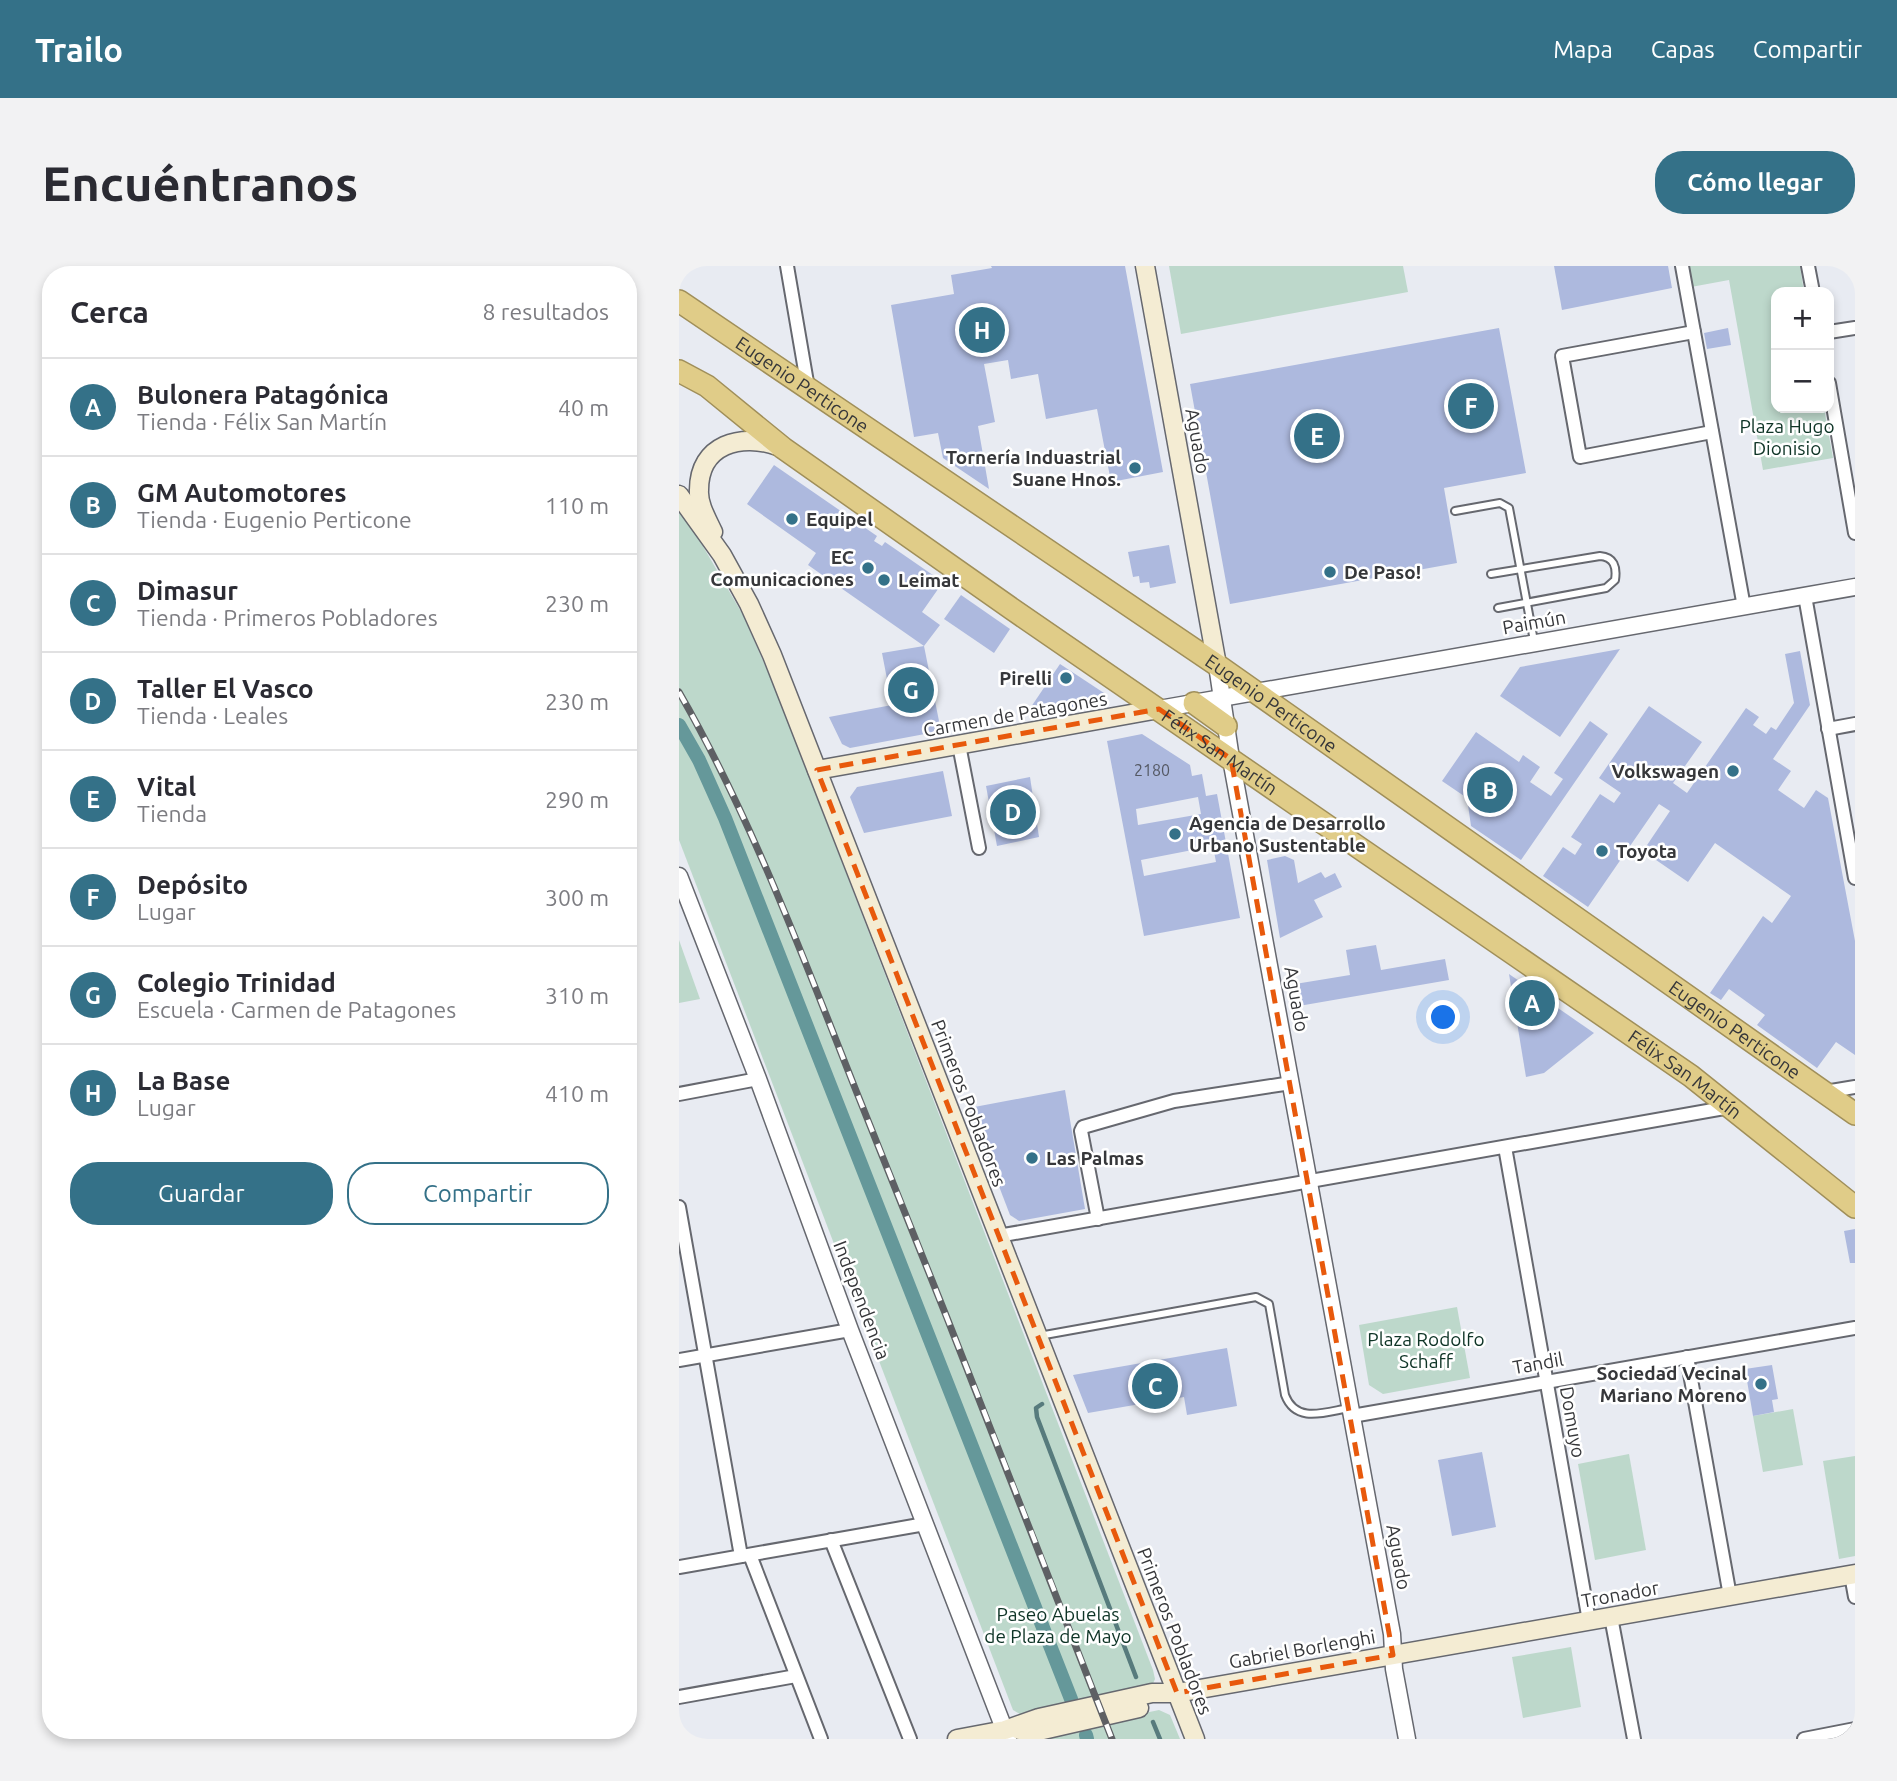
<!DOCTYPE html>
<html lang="es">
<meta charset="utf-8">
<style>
:root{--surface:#fff;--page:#f2f2f3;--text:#2b2b33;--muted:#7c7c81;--line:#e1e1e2;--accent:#347188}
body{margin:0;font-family:Ubuntu,sans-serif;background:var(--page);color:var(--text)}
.controls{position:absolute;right:21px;top:21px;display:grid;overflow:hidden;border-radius:14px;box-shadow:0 4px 10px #0003}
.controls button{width:63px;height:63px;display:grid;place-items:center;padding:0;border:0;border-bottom:2px solid var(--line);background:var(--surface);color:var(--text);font:35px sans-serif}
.you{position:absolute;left:765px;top:752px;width:24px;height:24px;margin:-18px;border:5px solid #fff;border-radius:50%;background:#1a73e8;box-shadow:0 0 0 10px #1a73e833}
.badge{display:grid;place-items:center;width:46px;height:46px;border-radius:50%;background:var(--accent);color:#fff;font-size:23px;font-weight:700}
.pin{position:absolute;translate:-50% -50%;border:4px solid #fff;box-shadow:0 2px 7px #0006}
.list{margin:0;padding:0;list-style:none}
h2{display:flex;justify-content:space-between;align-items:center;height:91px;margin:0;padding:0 28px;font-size:30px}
h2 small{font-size:23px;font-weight:400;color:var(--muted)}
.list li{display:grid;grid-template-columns:46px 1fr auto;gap:21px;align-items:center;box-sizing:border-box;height:98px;padding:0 28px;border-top:2px solid var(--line)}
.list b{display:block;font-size:26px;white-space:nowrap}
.list p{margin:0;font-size:23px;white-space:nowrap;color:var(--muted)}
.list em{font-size:23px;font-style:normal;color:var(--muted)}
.actions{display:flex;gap:14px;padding:21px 28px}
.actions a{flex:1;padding:16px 0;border:2px solid var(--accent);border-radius:28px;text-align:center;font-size:24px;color:var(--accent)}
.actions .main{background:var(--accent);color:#fff}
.map{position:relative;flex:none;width:1176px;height:1473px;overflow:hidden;border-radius:28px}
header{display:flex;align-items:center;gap:42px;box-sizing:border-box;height:98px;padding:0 35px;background:var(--accent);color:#fff}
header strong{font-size:33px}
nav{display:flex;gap:38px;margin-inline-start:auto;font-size:24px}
.intro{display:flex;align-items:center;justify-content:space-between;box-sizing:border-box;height:168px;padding:0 42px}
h1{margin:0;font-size:49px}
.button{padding:18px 32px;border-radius:28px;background:var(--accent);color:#fff;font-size:24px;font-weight:700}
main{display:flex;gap:42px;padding:0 42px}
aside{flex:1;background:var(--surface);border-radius:28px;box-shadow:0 4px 10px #0003}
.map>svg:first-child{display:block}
.green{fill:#bdd8cb}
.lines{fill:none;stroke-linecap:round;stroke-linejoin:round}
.stream{stroke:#577b7d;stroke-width:4.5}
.canal{stroke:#65989a;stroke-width:14}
.building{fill:#adb9de;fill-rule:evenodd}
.service-casing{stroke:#66686f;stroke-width:10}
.minor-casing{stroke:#66686f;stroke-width:16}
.tertiary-casing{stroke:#66686f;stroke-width:19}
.secondary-casing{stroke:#66686f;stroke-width:21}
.trunk-casing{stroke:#a08f5a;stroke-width:24}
.service{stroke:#fff;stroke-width:6}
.minor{stroke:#fff;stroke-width:12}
.tertiary{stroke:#fff;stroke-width:16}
.secondary{stroke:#f4ecd3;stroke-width:18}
.trunk{stroke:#e0cc88;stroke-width:21}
.rail-casing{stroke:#5e6064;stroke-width:7}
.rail{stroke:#fff;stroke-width:4.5;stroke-dasharray:13;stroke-linecap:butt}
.marked{fill:none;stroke:#e8590c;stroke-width:5;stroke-dasharray:14 9;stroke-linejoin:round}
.poi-dot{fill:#347188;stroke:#fff;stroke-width:2.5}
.labels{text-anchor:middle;stroke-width:5;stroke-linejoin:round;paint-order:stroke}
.number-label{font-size:16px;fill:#545863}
.street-label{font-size:19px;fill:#36373a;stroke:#fff}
.park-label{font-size:19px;fill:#0e3426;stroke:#fff}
.poi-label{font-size:19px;font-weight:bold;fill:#36373a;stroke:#fff;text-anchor:start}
</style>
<header>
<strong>Trailo</strong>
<nav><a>Mapa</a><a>Capas</a><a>Compartir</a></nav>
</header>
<div class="intro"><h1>Encuéntranos</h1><a class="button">Cómo llegar</a></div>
<main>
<aside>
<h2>Cerca<small>8 resultados</small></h2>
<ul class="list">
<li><span class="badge">A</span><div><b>Bulonera Patagónica</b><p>Tienda · Félix San Martín</p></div><em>40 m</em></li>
<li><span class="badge">B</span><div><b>GM Automotores</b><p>Tienda · Eugenio Perticone</p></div><em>110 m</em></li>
<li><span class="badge">C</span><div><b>Dimasur</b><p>Tienda · Primeros Pobladores</p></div><em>230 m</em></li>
<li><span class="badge">D</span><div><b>Taller El Vasco</b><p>Tienda · Leales</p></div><em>230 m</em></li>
<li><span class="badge">E</span><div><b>Vital</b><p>Tienda</p></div><em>290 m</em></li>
<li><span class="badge">F</span><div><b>Depósito</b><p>Lugar</p></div><em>300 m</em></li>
<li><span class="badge">G</span><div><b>Colegio Trinidad</b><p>Escuela · Carmen de Patagones</p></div><em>310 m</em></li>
<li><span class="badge">H</span><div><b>La Base</b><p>Lugar</p></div><em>410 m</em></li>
</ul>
<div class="actions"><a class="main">Guardar</a><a>Compartir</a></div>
</aside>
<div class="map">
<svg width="1176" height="1473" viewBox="0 0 1176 1473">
<rect width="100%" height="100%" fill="#e8ebf2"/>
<g class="green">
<path d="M 490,0 L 724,0 L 729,26 L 502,68 Z"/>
<path d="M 1008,0 L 1121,0 L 1125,26 L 1097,26 L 1097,142 L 1145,142 L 1154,192 L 1084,204 L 1050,14 L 1012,21 Z"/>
<path d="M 0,239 L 64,349 L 95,420 L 474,1404 L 476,1413 L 473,1420 L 344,1450 L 334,1444 L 0,574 Z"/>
<path d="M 0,674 L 21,733 L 0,737 Z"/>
<path d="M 778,1041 L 791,1112 L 704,1128 L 690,1119 L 680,1059 Z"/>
<path d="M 1114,1143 L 1124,1199 L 1084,1206 L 1074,1150 Z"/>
<path d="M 950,1188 L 967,1284 L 916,1294 L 899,1198 Z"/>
<path d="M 1176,1190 L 1176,1290 L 1160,1293 L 1144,1195 Z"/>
<path d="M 892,1381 L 902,1441 L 844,1452 L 833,1391 Z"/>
<path d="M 480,1444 L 491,1449 L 501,1473 L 351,1473 L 357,1470 Z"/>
</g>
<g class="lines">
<g class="stream">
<path d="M 363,1138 L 357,1142 L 358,1151 L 457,1411"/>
<path d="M 474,1456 L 481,1473"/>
</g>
<g class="canal">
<path d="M 0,459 L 20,494 L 46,552 L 392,1433"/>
<path d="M 407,1469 L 408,1473"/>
</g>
</g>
<g class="building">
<path d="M 312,0 L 446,0 L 484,206 L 432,216 L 418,143 L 367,153 L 359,108 L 332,113 L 329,94 L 305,98 L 316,156 L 299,160 L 310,223 L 264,192 L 259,167 L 235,171 L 212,39 L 275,28 L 272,9 L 313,2 Z"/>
<path d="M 875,0 L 989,0 L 993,22 L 883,44 Z"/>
<path d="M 820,62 L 847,207 L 765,222 L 778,297 L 551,338 L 511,118 Z"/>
<path d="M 1049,62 L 1052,79 L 1028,83 L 1025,67 Z"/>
<path d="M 95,199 L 198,270 L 195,275 L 203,280 L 206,276 L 264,316 L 243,346 L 261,359 L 245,380 L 129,299 L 137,287 L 68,238 Z"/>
<path d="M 490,279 L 497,317 L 471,322 L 470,316 L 461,317 L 460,310 L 454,311 L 449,286 Z"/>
<path d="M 282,329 L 331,363 L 315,387 L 265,353 Z"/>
<path d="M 245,380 L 262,465 L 171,482 L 163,478 L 150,451 L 213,439 L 203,387 Z"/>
<path d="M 941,383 L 881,471 L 821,430 L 841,401 Z"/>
<path d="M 1121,385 L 1131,439 L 1094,493 L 1112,505 L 1099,524 L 1125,542 L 1137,524 L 1149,532 L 1176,675 L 1176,789 L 1157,776 L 1138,802 L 1078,759 L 1086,749 L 1050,723 L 1042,734 L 1031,727 L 1084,650 L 1093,657 L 1112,630 L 1036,577 L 1009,616 L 964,585 L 991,545 L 980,538 L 909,641 L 864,610 L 884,581 L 896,589 L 903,578 L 892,571 L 921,528 L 935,537 L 942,527 L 920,512 L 970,440 L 1023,476 L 994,517 L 1008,527 L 1067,442 L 1080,451 L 1074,459 L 1087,468 L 1092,461 L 1097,464 L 1115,437 L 1106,388 Z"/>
<path d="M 381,398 L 425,427 L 418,437 L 361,447 L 352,441 Z"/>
<path d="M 911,455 L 929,468 L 842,594 L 792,560 L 788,532 L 763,515 L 797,466 L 840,496 L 844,489 L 861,501 L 851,516 L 872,530 L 884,513 L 875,507 Z"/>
<path d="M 463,468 L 511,499 L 513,510 L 523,508 L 527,530 L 538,528 L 561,652 L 465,670 L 428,475 ZM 519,531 L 522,548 L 459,559 L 457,543 ZM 534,580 L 537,596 L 465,610 L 462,594 Z"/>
<path d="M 264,505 L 273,550 L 185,567 L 171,531 L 178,521 Z"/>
<path d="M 351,511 L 360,571 L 318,580 L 307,520 Z"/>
<path d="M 606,590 L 615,594 L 619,617 L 642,606 L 646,612 L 656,607 L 663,621 L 635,634 L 644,651 L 601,672 L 588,594 Z"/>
<path d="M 697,679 L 702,704 L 766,693 L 770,714 L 614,741 L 610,719 L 671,709 L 667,684 Z"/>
<path d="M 830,708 L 915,767 L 865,807 L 847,811 Z"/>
<path d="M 386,824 L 406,943 L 340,955 L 331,949 L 290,842 Z"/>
<path d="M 1176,963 L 1176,997 L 1171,997 L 1165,965 Z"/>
<path d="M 548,1082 L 558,1140 L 508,1149 L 505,1131 L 494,1133 L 490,1111 L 463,1116 L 467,1137 L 409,1147 L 394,1109 Z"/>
<path d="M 1093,1099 L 1099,1133 L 1093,1134 L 1095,1146 L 1074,1150 L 1066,1103 Z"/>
<path d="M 803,1186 L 817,1261 L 773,1270 L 759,1194 Z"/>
</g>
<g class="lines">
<defs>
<g id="service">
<path d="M 776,245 L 821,237 L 830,242 L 855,375"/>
<path d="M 812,308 L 921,290 C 935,291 938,301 936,314 L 927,322 L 819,342"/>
<path d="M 360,1070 L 577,1031 L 590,1038 L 606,1129 C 617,1158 646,1146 670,1142"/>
</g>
<g id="minor">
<path d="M 108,0 L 129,122"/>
<path d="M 1003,0 L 1065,341"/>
<path d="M 1129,0 L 1134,26"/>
<path d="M 1015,66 L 883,90 L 901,191 L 1033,166"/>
<path d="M 1150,66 L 1176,62"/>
<path d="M 1150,117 L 1176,267"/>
<path d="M 1126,330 L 1176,612"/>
<path d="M 1149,463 L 1176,458"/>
<path d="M 280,479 L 300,582"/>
<path d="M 1146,826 L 1176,821"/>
<path d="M 0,828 L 79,813"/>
<path d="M 826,881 L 910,1355"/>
<path d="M 0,941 L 62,1290"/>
<path d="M 419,953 L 402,865 L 404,861 L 495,835 L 612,817"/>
<path d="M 319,970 L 1051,841"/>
<path d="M 1008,1091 L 1051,1330"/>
<path d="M 0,1094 L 171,1064"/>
<path d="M 673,1150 L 1176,1062"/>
<path d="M 152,1274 L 231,1473"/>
<path d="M 71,1289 L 142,1473"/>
<path d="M 0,1301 L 246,1258"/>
<path d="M 1172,1309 L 1176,1331"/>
<path d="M 932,1351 L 955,1473"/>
<path d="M 0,1431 L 117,1410"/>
<path d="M 1125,1473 L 1176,1463"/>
</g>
<g id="tertiary">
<path d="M 538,399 L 552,493 L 713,1368 L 715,1403 L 728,1473"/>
<path d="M 480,443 L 1176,321"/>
<path d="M 0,610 L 79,813 L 171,1064 L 329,1473"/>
</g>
<g id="secondary">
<path d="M 466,0 L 538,399"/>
<path d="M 0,229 L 43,289 L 70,338 L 93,389 L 516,1473"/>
<path d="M 34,266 C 28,253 19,238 20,224 C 20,178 62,167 99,180"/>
<path d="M 138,504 L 480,443"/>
<path d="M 340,1464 L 364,1464 L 460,1442"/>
<path d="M 278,1473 L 326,1464 L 360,1452 L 473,1427 L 498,1427 L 1176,1308"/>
</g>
<g id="trunk">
<path id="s1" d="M 0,35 L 538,399 L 1176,848"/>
<path id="s2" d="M 0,105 L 28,120 L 104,182 L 333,343 L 1012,810 L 1176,941"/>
<path d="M 515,437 L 547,460"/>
</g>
</defs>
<use href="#service" class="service-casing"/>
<use href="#minor" class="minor-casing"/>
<use href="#tertiary" class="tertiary-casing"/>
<use href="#secondary" class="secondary-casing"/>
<use href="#trunk" class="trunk-casing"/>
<use href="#service" class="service"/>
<use href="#minor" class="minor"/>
<use href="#tertiary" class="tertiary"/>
<use href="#secondary" class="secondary"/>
<use href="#trunk" class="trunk"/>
<defs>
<path id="rail" d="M 0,426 C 74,555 125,694 180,832 C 266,1045 350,1259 433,1473"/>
</defs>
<use href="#rail" class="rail-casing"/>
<use href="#rail" class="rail"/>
</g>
<path class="marked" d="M 480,443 L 552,493 L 714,1389 L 498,1427 L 138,504 Z"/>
<g class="poi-dot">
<circle cx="456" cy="202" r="7"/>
<circle cx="113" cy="253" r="7"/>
<circle cx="189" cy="302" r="7"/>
<circle cx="651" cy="306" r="7"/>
<circle cx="205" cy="314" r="7"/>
<circle cx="387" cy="412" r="7"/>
<circle cx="1054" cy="505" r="7"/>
<circle cx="496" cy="568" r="7"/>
<circle cx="923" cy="585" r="7"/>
<circle cx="353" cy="892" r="7"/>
<circle cx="1082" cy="1118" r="7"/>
</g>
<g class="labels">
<g class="number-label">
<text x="473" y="510">2180</text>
</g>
<g class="street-label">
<text dy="7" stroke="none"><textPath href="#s1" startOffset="149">Eugenio Perticone</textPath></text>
<text transform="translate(519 175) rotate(80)" y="7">Aguado</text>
<text transform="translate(855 356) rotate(-10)" y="7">Paimún</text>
<text dy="7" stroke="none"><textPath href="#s1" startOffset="716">Eugenio Perticone</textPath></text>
<text transform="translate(336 448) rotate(-10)" y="7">Carmen de Patagones</text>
<text dy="7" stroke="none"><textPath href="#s2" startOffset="662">Félix San Martín</textPath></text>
<text transform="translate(618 733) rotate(80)" y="7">Aguado</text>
<text dy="7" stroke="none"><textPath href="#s1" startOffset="1283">Eugenio Perticone</textPath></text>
<text dy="7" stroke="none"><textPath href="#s2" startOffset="1228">Félix San Martín</textPath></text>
<text transform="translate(290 837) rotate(69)" y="7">Primeros Pobladores</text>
<text transform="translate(183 1034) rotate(69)" y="7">Independencia</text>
<text transform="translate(859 1097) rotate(-10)" y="7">Tandil</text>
<text transform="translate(894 1156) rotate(80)" y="7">Domuyo</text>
<text transform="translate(720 1291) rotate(80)" y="7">Aguado</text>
<text transform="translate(941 1328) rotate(-10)" y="7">Tronador</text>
<text transform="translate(496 1365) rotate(69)" y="7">Primeros Pobladores</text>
<text transform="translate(623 1383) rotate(-10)" y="7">Gabriel Borlenghi</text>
</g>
<g class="park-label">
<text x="1108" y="167">Plaza Hugo<tspan x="1108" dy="22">Dionisio</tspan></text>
<text x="747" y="1080">Plaza Rodolfo<tspan x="747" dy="22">Schaff</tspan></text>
<text x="379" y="1355">Paseo Abuelas<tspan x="379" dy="22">de Plaza de Mayo</tspan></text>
</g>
<g class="poi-label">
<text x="442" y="198" text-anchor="end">Tornería Induastrial<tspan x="442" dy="22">Suane Hnos.</tspan></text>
<text x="127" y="260">Equipel</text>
<text x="175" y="298" text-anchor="end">EC<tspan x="175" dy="22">Comunicaciones</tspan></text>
<text x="665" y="313">De Paso!</text>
<text x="219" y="321">Leimat</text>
<text x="373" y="419" text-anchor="end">Pirelli</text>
<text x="1040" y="512" text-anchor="end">Volkswagen</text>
<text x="510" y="564">Agencia de Desarrollo<tspan x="510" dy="22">Urbano Sustentable</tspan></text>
<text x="937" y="592">Toyota</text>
<text x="367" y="899">Las Palmas</text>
<text x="1068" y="1114" text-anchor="end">Sociedad Vecinal<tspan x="1068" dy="22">Mariano Moreno</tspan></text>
</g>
</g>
</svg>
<div class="controls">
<button>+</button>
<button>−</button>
</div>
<div class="you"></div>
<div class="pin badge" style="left:853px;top:737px">A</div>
<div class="pin badge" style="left:811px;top:524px">B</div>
<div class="pin badge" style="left:476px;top:1120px">C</div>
<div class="pin badge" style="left:334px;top:546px">D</div>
<div class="pin badge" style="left:638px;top:170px">E</div>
<div class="pin badge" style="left:792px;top:140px">F</div>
<div class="pin badge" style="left:232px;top:424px">G</div>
<div class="pin badge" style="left:303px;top:64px">H</div>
</div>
</main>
